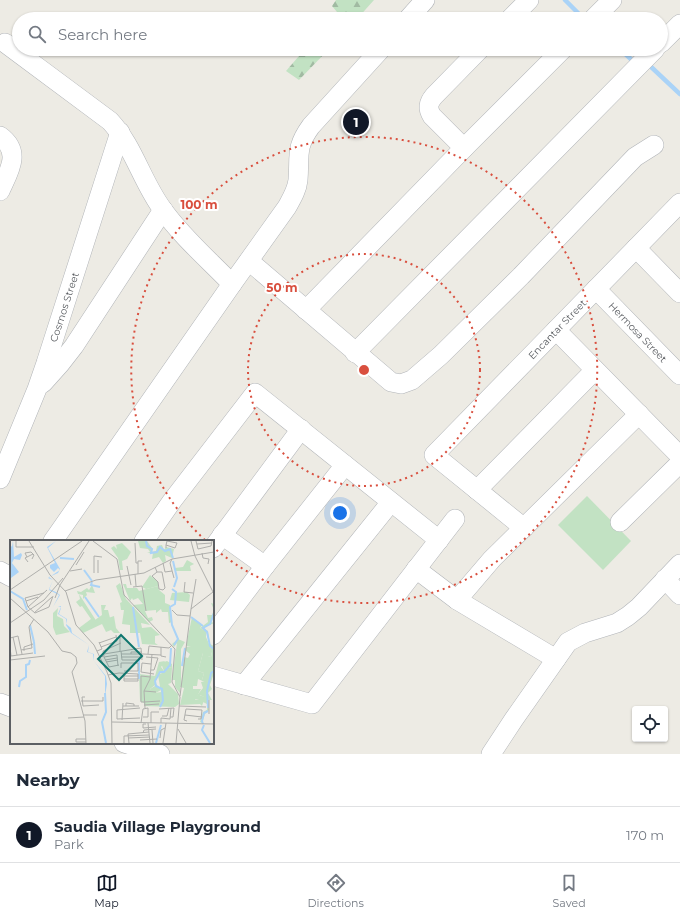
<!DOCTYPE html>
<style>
:root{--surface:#fff;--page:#f6f6f7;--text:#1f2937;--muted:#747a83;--line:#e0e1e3;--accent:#111827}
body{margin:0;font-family:Montserrat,sans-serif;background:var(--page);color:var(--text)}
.controls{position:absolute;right:12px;bottom:12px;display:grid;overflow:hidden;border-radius:4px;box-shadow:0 1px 3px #0004}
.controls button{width:36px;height:36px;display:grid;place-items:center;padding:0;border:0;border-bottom:1px solid var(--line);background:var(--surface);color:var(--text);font:20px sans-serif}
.you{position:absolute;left:340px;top:513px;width:14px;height:14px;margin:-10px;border:3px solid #fff;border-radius:50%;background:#1a73e8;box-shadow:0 0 0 6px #1a73e833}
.badge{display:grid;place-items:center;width:26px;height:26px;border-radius:50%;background:var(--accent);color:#fff;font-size:13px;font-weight:700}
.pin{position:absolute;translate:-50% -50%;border:2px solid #fff;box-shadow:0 1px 4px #0006}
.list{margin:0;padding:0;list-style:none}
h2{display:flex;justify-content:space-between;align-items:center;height:52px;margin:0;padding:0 16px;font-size:17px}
h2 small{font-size:13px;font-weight:400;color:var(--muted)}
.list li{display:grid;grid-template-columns:26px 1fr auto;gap:12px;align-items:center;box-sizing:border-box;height:56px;padding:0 16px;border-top:1px solid var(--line)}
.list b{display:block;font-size:15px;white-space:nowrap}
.list p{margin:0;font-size:13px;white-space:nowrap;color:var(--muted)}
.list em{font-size:13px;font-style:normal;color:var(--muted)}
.icon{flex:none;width:22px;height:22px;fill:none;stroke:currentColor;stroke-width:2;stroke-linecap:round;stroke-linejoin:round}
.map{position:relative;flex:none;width:680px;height:754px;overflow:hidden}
.search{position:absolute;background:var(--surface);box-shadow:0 1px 3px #0004;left:12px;right:12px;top:12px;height:44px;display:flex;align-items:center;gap:10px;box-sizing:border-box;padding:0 14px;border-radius:22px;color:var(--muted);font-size:15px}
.sheet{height:108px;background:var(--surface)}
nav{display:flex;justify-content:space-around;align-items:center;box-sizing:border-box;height:56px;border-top:1px solid var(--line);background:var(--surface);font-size:11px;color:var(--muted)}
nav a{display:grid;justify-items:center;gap:2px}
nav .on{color:var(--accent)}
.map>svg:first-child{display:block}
.forest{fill:url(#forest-firs)}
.green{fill:#c2e2c3}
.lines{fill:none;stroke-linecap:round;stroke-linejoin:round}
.stream{stroke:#aad3f7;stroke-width:4.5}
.minor-casing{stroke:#b1b4b8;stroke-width:20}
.minor{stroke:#fff;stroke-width:19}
.ring{fill:none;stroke:#d94f3e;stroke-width:2;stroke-dasharray:2 4}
.labels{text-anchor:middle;stroke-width:4;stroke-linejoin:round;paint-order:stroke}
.street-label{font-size:10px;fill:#5c5f63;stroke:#fff}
.inset-river{fill:none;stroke:#aad3f7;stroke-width:2}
.inset-road{fill:none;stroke:#afafac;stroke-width:1}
.view{fill:#0f766e;fill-opacity:0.15;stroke:#0f766e;stroke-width:2}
.inset-edge{fill:none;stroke:#5c5f63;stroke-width:2}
.centre{fill:#d94f3e;stroke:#fff;stroke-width:2}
.ring-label{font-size:12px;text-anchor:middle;font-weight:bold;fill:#d94f3e;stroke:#fff;stroke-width:4;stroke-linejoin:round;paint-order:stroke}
</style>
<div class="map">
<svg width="680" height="754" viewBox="0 0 680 754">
<defs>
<pattern id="forest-firs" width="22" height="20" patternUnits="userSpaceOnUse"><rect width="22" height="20" fill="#c2e2c3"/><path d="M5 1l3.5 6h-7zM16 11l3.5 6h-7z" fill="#a1baa2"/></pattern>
</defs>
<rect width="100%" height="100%" fill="#edebe4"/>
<g class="forest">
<path d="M 336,0 L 374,0 L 357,19 L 331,19 L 337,12 L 332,6 Z"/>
<path d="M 305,49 L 329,49 L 299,80 L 286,71 Z"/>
</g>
<path class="green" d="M 587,496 L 631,541 L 603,570 L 558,525 Z"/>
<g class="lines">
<g class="stream">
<path d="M 565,0 L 584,19"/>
<path d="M 620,49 L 634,62"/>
<path d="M 648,64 L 680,94"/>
</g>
<defs>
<g id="minor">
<path d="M 408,19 L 425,0"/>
<path d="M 510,19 L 529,0"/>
<path d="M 593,19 L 612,0"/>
<path d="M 5,43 L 110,121 C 134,147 142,182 163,210 C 182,237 209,260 232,284"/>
<path d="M 661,43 L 680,24"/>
<path d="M 0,136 C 22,152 9,171 0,191"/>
<path d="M 464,148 L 432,116 C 427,108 428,103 434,96 L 480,49"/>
<path d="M 636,248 L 680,293"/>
<path d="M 249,261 L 391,382 L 401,384 L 412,380 L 441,355 L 521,276 L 635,157 L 654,145"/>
<path d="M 596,289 L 680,375"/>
<path d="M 306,310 L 464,148 L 563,49"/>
<path d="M 556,330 L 680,456"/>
<path d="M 355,353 L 655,49"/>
<path d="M 43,383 L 60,364 L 74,346 L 163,210"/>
<path d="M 0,479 L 37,389 L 46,363 L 120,132"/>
<path d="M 477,490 L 595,370"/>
<path d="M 620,522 L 680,463"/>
<path d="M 524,528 L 434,455 L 680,203"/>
<path d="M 222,535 L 265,566"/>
<path d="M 53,541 L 232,284 L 287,207 C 292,198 297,190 298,180 C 300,155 295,148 311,126 L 381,49"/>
<path d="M 144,541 L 172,501 L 255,393 L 439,540"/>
<path d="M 213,548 L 301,429"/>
<path d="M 416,569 L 457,600 L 556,659"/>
<path d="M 0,571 L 11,577"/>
<path d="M 665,579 L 680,595"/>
<path d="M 457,600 L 492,559 L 639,414"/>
<path d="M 213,635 L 265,566 L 345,465"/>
<path d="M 213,676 L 312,704 L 455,519"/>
<path d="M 244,685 L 391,502"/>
<path d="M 0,703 L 11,707"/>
<path d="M 124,743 L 160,754"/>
<path d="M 491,754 L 514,719 L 568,642 L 585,633 L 617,623 L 628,616 L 639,607 L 680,564"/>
</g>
</defs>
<use href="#minor" class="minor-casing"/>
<use href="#minor" class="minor"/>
</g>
<g class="ring">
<circle cx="364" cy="370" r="116"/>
<path d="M205 540A233 233 0 1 1 214 548"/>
</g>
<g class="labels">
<g class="street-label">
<text transform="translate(64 307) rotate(-72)" y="4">Cosmos Street</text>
<text transform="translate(557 329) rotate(-46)" y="4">Encantar Street</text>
<text transform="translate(638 332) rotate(46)" y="4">Hermosa Street</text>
</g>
</g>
<g transform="translate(10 540)">
<rect width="204" height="204" fill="#edebe4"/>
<path d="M 112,3 L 121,12 L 117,19 L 112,21 L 113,30 L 110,30 L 108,18 L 101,8 L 104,6 L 107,9 L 106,5 ZM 110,43 L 116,59 L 140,85 L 131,83 L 132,88 L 141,87 L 150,95 L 145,96 L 145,103 L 148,105 L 132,104 L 130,93 L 120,93 L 120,85 L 112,84 L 114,70 L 111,70 L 110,63 L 112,62 L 106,46 ZM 113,44 L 116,44 L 117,48 L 127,48 L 129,51 L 148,46 L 149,50 L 155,55 L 155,63 L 160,65 L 162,82 L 159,83 L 158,72 L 152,72 L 151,69 L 146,73 L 146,70 L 135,71 L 138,78 L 142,77 L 143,80 L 139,82 L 123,65 L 133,64 L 128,58 L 123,60 L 122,58 L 120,61 ZM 69,54 L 87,82 L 104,76 L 106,88 L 110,93 L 104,93 L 101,90 L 96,92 L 92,84 L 73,93 L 69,88 L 81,79 L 72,66 L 70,67 L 66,62 L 70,59 ZM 182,77 L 192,85 L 190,88 L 196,91 L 196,97 L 202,111 L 201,117 L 198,116 L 198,113 L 193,113 L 188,131 L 194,133 L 192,140 L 198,139 L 197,143 L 188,139 L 187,146 L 183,146 L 183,149 L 191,149 L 185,160 L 189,160 L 189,155 L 195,157 L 192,166 L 190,164 L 170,165 L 174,148 L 170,147 L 170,153 L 165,147 L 165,140 L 162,140 L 167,103 L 164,107 L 162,104 L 168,99 L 175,102 L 171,109 L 171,147 L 174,117 L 178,118 L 180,114 L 175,110 L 176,107 L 181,107 L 176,106 ZM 155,121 L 151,127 L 154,131 L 150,132 L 146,137 L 145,145 L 140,149 L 145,153 L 151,152 L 148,135 L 156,131 L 155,127 L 162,128 L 161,143 L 158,144 L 168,154 L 169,164 L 165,167 L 134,166 L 134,163 L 130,161 L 129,134 L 145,136 L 149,122 Z" fill="#c2e2c3"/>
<path d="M 128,1 L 137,1 L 142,8 L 141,12 L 146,11 L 147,6 L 152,5 L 154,10 L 156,7 L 164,9 L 162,18 L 155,15 L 156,21 L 153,23 L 149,17 L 142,19 L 143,13 L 137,13 L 140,12 L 138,9 L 130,8 ZM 177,20 L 184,24 L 180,26 L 181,31 L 166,31 L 165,28 L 173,27 ZM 140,35 L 148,42 L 148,46 L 129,51 L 136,49 L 132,47 ZM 82,45 L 85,53 L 76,52 L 77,55 L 73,59 L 73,55 L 68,54 L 67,51 L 71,52 L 77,48 L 79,50 ZM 177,52 L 180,55 L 179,62 L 160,60 L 162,53 ZM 201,63 L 204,64 L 204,76 L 201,82 L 204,83 L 193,88 L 198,91 L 200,104 L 204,106 L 204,133 L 200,145 L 202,149 L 198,153 L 202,160 L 198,160 L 199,170 L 195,174 L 192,183 L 190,182 L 193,172 L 197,170 L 197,164 L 193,162 L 194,157 L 190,155 L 189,160 L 184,159 L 193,148 L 191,142 L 198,141 L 192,140 L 194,133 L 188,131 L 193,113 L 198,113 L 198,116 L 201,117 L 202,113 L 196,91 L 190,88 L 198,82 L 197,75 L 202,75 L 204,70 ZM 91,65 L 96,65 L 94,70 L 98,70 L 100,78 L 86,83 L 85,80 L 92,75 ZM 48,68 L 47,76 L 53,79 L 54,86 L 60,92 L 46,95 L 43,87 L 43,73 ZM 157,121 L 162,124 L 162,128 L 156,127 L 158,131 L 151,132 L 146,138 L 146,144 L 151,150 L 144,154 L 140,149 L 145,146 L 144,141 L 146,137 L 148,134 L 150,132 L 154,131 L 151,123 Z" fill="#c2e2c3"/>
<path d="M 3,1 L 4,17 L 11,13 L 12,15 L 10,20 L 4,19 L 2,23 L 9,32 L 1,38 L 0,48 L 0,4 L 2,7 ZM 46,1 L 38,8 L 50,29 L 48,33 L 39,37 L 43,40 L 39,49 L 46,52 L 50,55 L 43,67 L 44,67 L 48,66 L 51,66 L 51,68 L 49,74 L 57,79 L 56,84 L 61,88 L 62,93 L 79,105 L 78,112 L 84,114 L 84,121 L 96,136 L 97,144 L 95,156 L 95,136 L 84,121 L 83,114 L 77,112 L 79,105 L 61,93 L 56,85 L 56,79 L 48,74 L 51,67 L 48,66 L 44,67 L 43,67 L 49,55 L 39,50 L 43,40 L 38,38 L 50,30 L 48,28 L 44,32 L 40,28 L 40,25 L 45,23 L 37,7 Z" fill="#aad3f7"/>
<path class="inset-river" d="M 136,1 L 137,6 L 142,9 L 141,13 L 147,12 L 150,7 L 155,11 L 160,9 L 163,18M 50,18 L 64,19M 163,21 L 167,38 L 164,47M 74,30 L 82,41M 82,42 L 81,45 L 90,47M 162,49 L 166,52 L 165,64 L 160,67 L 162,85 L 168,99 L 164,105M 0,51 L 13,59 L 17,70M 75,57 L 89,77M 123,67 L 129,107M 204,73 L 200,84 L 193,88 L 197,92 L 200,106 L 204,109M 181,77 L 193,86M 20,85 L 24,102M 24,102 L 25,114M 172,126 L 175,108M 129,139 L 129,118M 9,147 L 10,141 L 16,137 L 16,125 L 19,124 L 20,120M 95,153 L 96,172 L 92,182 L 96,203M 150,167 L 153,161 L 152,149 L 146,146 L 145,141 L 150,132 L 154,132 L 160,125 L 161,108M 198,168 L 197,151 L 201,133 L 204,131M 193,184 L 192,181 L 194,173 L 198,171M 194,185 L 192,190 L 200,203M 146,203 L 151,185"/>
<path class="inset-road" d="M 6,1 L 6,7 L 24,7M 19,1 L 40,35 L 56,52 L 66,85 L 84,105 L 97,132 L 101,143 L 102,203M 83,1 L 107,19 L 114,55 L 165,109 L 162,142 L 170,157 L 166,203M 181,1 L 185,16 L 204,54M 186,1 L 188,9 L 201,6 L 202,1M 125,3 L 126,23 L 128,23M 187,4 L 202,3M 156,8 L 156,5 L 157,1 L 167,3 L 165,8 L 156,5M 192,13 L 193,18 L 199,19 L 198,24M 17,17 L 15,13 L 21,12 L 24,15 L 22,19M 162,19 L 160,23 L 164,38M 88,20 L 88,33M 18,22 L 15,18 L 23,14M 153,23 L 155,32 L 162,31M 66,25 L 74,12M 117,26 L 121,45M 145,27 L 147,32 L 152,32 L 155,48 L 153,50 L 149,49 L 148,42 L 142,36 L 147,32M 60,31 L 72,29M 84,33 L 84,16 L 92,17M 125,34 L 126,46M 128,34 L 128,21 L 132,21M 175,42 L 174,52 L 183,53M 123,47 L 132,46 L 136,71M 0,50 L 72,1M 55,51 L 86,40 L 134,33 L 162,19 L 204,12M 34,53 L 15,58 L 18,67 L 25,73 L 39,67 L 43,56M 0,58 L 38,92 L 52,111 L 61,113 L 66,117 L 67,123 L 62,132 L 75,181 L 76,203M 45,58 L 50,45 L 79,1M 16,61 L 28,57M 18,67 L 37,50M 181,69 L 186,39M 162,70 L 167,75 L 180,76M 24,73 L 42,57M 0,83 L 34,60 L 53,38M 3,97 L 7,115M 0,98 L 8,96 L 12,114M 89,103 L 106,97M 0,107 L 1,116 L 23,113M 91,107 L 107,101 L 106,95M 151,107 L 151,116 L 156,117M 11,110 L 22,108 L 19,87 L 24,79M 14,111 L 14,107 L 23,104M 87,111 L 92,109 L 89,102M 110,111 L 110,97M 111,111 L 112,120 L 127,120M 94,114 L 131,108 L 132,120M 111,114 L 133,114M 121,114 L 121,112 L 132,112M 133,114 L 151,115M 138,114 L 139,106 L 159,108 L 162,105M 90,117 L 94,116 L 93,111 L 111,103M 94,117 L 107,115 L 108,126M 94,117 L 99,127 L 109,125M 111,117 L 133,117M 136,117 L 148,118 L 144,130 L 141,130M 0,120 L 35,116M 95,120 L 107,118M 96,122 L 108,120M 141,124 L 132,123 L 131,132 L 144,134M 111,128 L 111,123 L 128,123 L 128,131 L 114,131M 98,135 L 109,133 L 128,134 L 128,141 L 114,141 L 114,134M 114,136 L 128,136M 114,139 L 128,139M 134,151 L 146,152M 170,156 L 181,69 L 203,52M 75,157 L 72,157 L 73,166 L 89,165M 71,161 L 93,161 L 93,157M 134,162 L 131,162 L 131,136 L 140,137M 134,162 L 150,161M 134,165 L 149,164M 113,166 L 129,166M 116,166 L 116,163 L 124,164 L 124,166M 169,166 L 196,167M 130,168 L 107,170 L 107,179 L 130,178M 135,168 L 134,151 L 140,139 L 142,114M 149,169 L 164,168M 176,169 L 192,170 L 191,179 L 188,179M 176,169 L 174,180 L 177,181M 199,174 L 199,160M 73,175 L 87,175M 175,175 L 192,177M 152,176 L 157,176 L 159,168M 160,177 L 163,177 L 164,168M 58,178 L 74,177M 112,180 L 113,163M 102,182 L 204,184M 131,183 L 133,169 L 138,168 L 138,177 L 133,177M 138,183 L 140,203M 141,183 L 141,172 L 149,172M 151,183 L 151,178 L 160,179 L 161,168M 136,184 L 133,184 L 133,188 L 146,187M 168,189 L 176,203M 142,190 L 143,203M 133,193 L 134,190 L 146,189M 118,198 L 140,197M 150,198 L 151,190 L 155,188M 76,199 L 66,199 L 66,202 L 76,202M 130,200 L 147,199M 114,203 L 114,196 L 139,195M 119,203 L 118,194 L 139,192M 153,203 L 156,183"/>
<path class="view" d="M 111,95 L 132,116 L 109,140 L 88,119 Z"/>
<rect width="204" height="204" class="inset-edge"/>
</g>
<circle cx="364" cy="370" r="6" class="centre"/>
<g class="ring-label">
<text x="199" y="209">100 m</text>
<text x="282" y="292">50 m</text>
</g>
</svg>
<div class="controls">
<button><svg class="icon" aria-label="locate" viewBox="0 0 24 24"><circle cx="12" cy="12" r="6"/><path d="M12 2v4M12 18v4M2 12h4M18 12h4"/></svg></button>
</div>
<div class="you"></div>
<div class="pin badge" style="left:356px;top:122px">1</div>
<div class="search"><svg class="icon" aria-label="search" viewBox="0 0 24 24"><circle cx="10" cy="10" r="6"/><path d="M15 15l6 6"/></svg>Search here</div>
</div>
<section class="sheet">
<h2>Nearby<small></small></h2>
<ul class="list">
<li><span class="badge">1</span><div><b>Saudia Village Playground</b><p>Park</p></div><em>170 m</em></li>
</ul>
</section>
<nav>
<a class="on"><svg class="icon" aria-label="map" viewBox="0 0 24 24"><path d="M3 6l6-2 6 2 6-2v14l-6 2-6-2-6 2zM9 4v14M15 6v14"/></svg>Map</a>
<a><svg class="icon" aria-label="directions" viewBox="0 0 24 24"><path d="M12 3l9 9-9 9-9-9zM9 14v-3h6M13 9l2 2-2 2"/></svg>Directions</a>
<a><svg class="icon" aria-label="saved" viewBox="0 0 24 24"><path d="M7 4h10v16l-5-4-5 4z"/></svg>Saved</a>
</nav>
